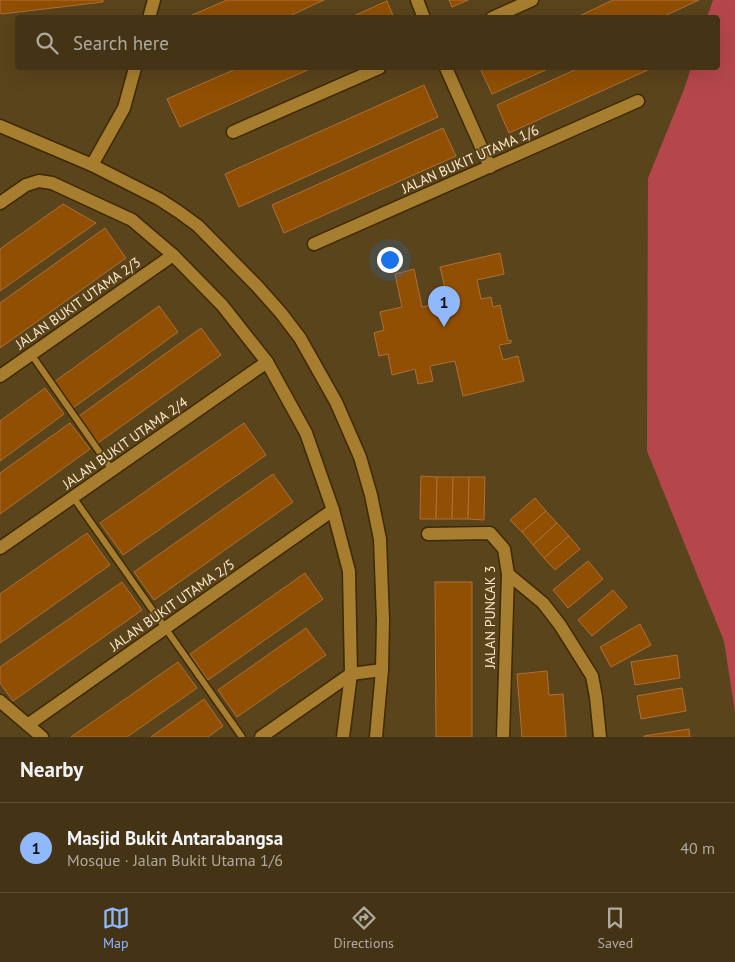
<!DOCTYPE html>
<meta charset="utf-8">
<style>
:root{--surface:#443314;--page:#4e3f22;--text:#f1f3f6;--muted:#afaaa0;--line:#5c4e34;--accent:#8fb8fd}
body{margin:0;font-family:"PT Sans",sans-serif;background:var(--page);color:var(--text)}
.you{position:absolute;left:389px;top:259px;width:18px;height:18px;margin:-12px;border:4px solid #fff;border-radius:50%;background:#1a73e8;box-shadow:0 0 0 8px #1a73e833}
.badge{display:grid;place-items:center;width:32px;height:32px;border-radius:50%;background:var(--accent);color:#111;font-size:16px;font-weight:700}
.pin{position:absolute;translate:-50% -41px;filter:drop-shadow(0 1px 2px #0008)}
.pin::after{content:'';position:absolute;top:26px;width:18px;height:15px;background:inherit;clip-path:polygon(0 0,100% 0,50% 100%)}
.list{margin:0;padding:0;list-style:none}
h2{display:flex;justify-content:space-between;align-items:center;height:65px;margin:0;padding:0 20px;font-size:21px}
h2 small{font-size:16px;font-weight:400;color:var(--muted)}
.list li{display:grid;grid-template-columns:32px 1fr auto;gap:15px;align-items:center;box-sizing:border-box;height:90px;padding:0 20px;border-top:1px solid var(--line)}
.list b{display:block;font-size:19px;white-space:nowrap}
.list p{margin:0;font-size:16px;white-space:nowrap;color:var(--muted)}
.list em{font-size:16px;font-style:normal;color:var(--muted)}
.icon{flex:none;width:28px;height:28px;fill:none;stroke:currentColor;stroke-width:2;stroke-linecap:round;stroke-linejoin:round}
.map{position:relative;flex:none;width:735px;height:737px;overflow:hidden}
.search{position:absolute;background:var(--surface);box-shadow:0 5px 20px #0002;left:15px;right:15px;top:15px;height:55px;display:flex;align-items:center;gap:12px;box-sizing:border-box;padding:0 18px;border-radius:5px;color:var(--muted);font-size:19px}
.sheet{height:155px;background:var(--surface)}
nav{display:flex;justify-content:space-around;align-items:center;box-sizing:border-box;height:70px;border-top:1px solid var(--line);background:var(--surface);font-size:14px;color:var(--muted)}
nav a{display:grid;justify-items:center;gap:2px}
nav .on{color:var(--accent)}
.map>svg:first-child{display:block}
.forest{fill:#b5474c}
.building{fill:#904f02;stroke:#ae7037}
.lines{fill:none;stroke-linecap:round;stroke-linejoin:round}
.service-casing{stroke:#3e2900;stroke-width:9}
.minor-casing{stroke:#3e2900;stroke-width:15}
.service{stroke:#a77e2f;stroke-width:6}
.minor{stroke:#a77e2f;stroke-width:12}
.labels{text-anchor:middle;stroke-width:4;stroke-linejoin:round;paint-order:stroke}
.street-label{font-size:14px;fill:#fcebce;stroke:#5a441b}
</style>
<div class="map">
<svg width="735" height="737" viewBox="0 0 735 737">
<rect width="100%" height="100%" fill="#5a441b"/>
<path class="forest" d="M 713,0 L 735,0 L 735,712 L 724,641 L 647,451 L 648,178 L 683,92 L 691,68 L 718,68 L 718,18 L 707,17 Z"/>
<g class="building">
<path d="M 0,0 L 103,0 L 103,2 L 2,14 L 0,13 Z"/>
<path d="M 227,0 L 324,0 L 285,18 L 191,18 L 190,16 Z"/>
<path d="M 449,0 L 468,0 L 452,7 Z"/>
<path d="M 613,0 L 699,0 L 660,18 L 575,18 Z"/>
<path d="M 387,1 L 394,18 L 349,18 Z"/>
<path d="M 238,68 L 312,68 L 180,127 L 167,99 Z"/>
<path d="M 480,68 L 550,68 L 492,94 Z"/>
<path d="M 579,68 L 649,68 L 650,69 L 509,133 L 497,105 Z"/>
<path d="M 424,85 L 438,117 L 239,207 L 225,174 Z"/>
<path d="M 443,128 L 456,156 L 284,233 L 272,205 Z"/>
<path d="M 63,204 L 96,223 L 0,291 L 0,249 Z"/>
<path d="M 105,228 L 126,258 L 0,348 L 0,303 Z"/>
<path d="M 500,253 L 504,274 L 477,280 L 481,299 L 491,297 L 493,307 L 500,305 L 508,341 L 511,340 L 511,343 L 499,345 L 503,360 L 518,356 L 524,381 L 463,396 L 455,361 L 430,366 L 433,381 L 418,384 L 415,369 L 392,375 L 388,354 L 379,356 L 374,333 L 384,330 L 380,312 L 402,307 L 395,274 L 414,269 L 422,307 L 448,301 L 440,267 Z"/>
<path d="M 159,306 L 178,332 L 73,408 L 54,382 Z"/>
<path d="M 201,328 L 221,355 L 98,443 L 79,416 Z"/>
<path d="M 45,388 L 64,414 L 0,461 L 0,421 Z"/>
<path d="M 70,423 L 90,449 L 0,514 L 0,473 Z"/>
<path d="M 244,423 L 266,455 L 123,555 L 100,523 Z"/>
<path d="M 273,474 L 293,502 L 154,600 L 134,572 Z"/>
<path d="M 421,476 L 437,477 L 436,519 L 420,519 Z"/>
<path d="M 437,477 L 453,477 L 452,519 L 436,519 Z"/>
<path d="M 453,477 L 469,477 L 468,519 L 452,519 Z"/>
<path d="M 469,477 L 485,477 L 484,520 L 468,519 Z"/>
<path d="M 535,498 L 546,511 L 522,532 L 510,520 Z"/>
<path d="M 546,511 L 557,523 L 533,545 L 522,532 Z"/>
<path d="M 557,523 L 569,536 L 544,558 L 533,545 Z"/>
<path d="M 87,533 L 110,565 L 0,643 L 0,594 Z"/>
<path d="M 569,536 L 580,549 L 555,570 L 544,558 Z"/>
<path d="M 588,561 L 603,579 L 568,608 L 553,590 Z"/>
<path d="M 305,573 L 323,599 L 208,680 L 190,654 Z"/>
<path d="M 122,582 L 142,610 L 13,701 L 0,683 L 0,667 Z"/>
<path d="M 435,582 L 472,582 L 472,737 L 436,737 Z"/>
<path d="M 613,590 L 627,607 L 592,636 L 578,620 Z"/>
<path d="M 640,624 L 651,645 L 611,667 L 600,647 Z"/>
<path d="M 306,628 L 326,655 L 237,717 L 218,690 Z"/>
<path d="M 677,655 L 680,678 L 635,685 L 631,662 Z"/>
<path d="M 178,662 L 197,688 L 127,737 L 71,737 Z"/>
<path d="M 547,671 L 549,695 L 563,694 L 566,737 L 522,737 L 517,674 Z"/>
<path d="M 682,688 L 686,711 L 641,719 L 637,696 Z"/>
<path d="M 204,699 L 223,726 L 208,737 L 151,737 Z"/>
<path d="M 689,729 L 690,737 L 644,737 L 644,736 Z"/>
</g>
<g class="lines">
<defs>
<g id="service">
<path d="M 31,354 L 112,470"/>
<path d="M 73,497 L 242,737"/>
</g>
<g id="minor">
<path d="M 417,0 L 424,18"/>
<path d="M 149,18 L 154,0"/>
<path d="M 492,18 L 532,0"/>
<path d="M 446,68 L 490,167"/>
<path d="M 0,126 L 92,165 L 159,199 L 179,212 L 198,226 L 257,286 L 281,313 L 300,338 L 336,402 L 360,457 L 371,495 L 380,539 L 383,620 L 382,670 L 376,737"/>
<path d="M 233,132 L 379,68"/>
<path d="M 92,165 L 124,108 L 135,68"/>
<path d="M 0,203 L 26,185 L 39,181 L 52,183 L 132,220 L 173,255 L 222,305 L 267,362 L 306,433 L 333,510 L 349,571 L 351,674 L 343,737"/>
<path d="M 314,244 L 638,101"/>
<path d="M 0,376 L 173,255"/>
<path d="M 428,534 L 490,533 L 504,549 L 508,574 L 503,737"/>
<path d="M 0,548 L 267,362"/>
<path d="M 508,574 L 543,603 L 560,625 L 592,676 L 596,697 L 600,737"/>
<path d="M 0,701 L 42,737"/>
<path d="M 29,724 L 333,510"/>
<path d="M 261,737 L 351,674 L 382,670"/>
</g>
</defs>
<use href="#service" class="service-casing"/>
<use href="#minor" class="minor-casing"/>
<use href="#service" class="service"/>
<use href="#minor" class="minor"/>
</g>
<g class="labels">
<g class="street-label">
<text transform="translate(470 159) rotate(-24)" y="5">JALAN BUKIT UTAMA 1/6</text>
<text transform="translate(78 303) rotate(-35)" y="5">JALAN BUKIT UTAMA 2/3</text>
<text transform="translate(125 443) rotate(-35)" y="5">JALAN BUKIT UTAMA 2/4</text>
<text transform="translate(172 605) rotate(-35)" y="5">JALAN BUKIT UTAMA 2/5</text>
<text transform="translate(490 617) rotate(-90)" y="5">JALAN PUNCAK 3</text>
</g>
</g>
</svg>
<div class="you"></div>
<div class="pin badge" style="left:444px;top:327px">1</div>
<div class="search"><svg class="icon" aria-label="search" viewBox="0 0 24 24"><circle cx="10" cy="10" r="6"/><path d="M15 15l6 6"/></svg>Search here</div>
</div>
<section class="sheet">
<h2>Nearby<small></small></h2>
<ul class="list">
<li><span class="badge">1</span><div><b>Masjid Bukit Antarabangsa</b><p>Mosque · Jalan Bukit Utama 1/6</p></div><em>40 m</em></li>
</ul>
</section>
<nav>
<a class="on"><svg class="icon" aria-label="map" viewBox="0 0 24 24"><path d="M3 6l6-2 6 2 6-2v14l-6 2-6-2-6 2zM9 4v14M15 6v14"/></svg>Map</a>
<a><svg class="icon" aria-label="directions" viewBox="0 0 24 24"><path d="M12 3l9 9-9 9-9-9zM9 14v-3h6M13 9l2 2-2 2"/></svg>Directions</a>
<a><svg class="icon" aria-label="saved" viewBox="0 0 24 24"><path d="M7 4h10v16l-5-4-5 4z"/></svg>Saved</a>
</nav>
